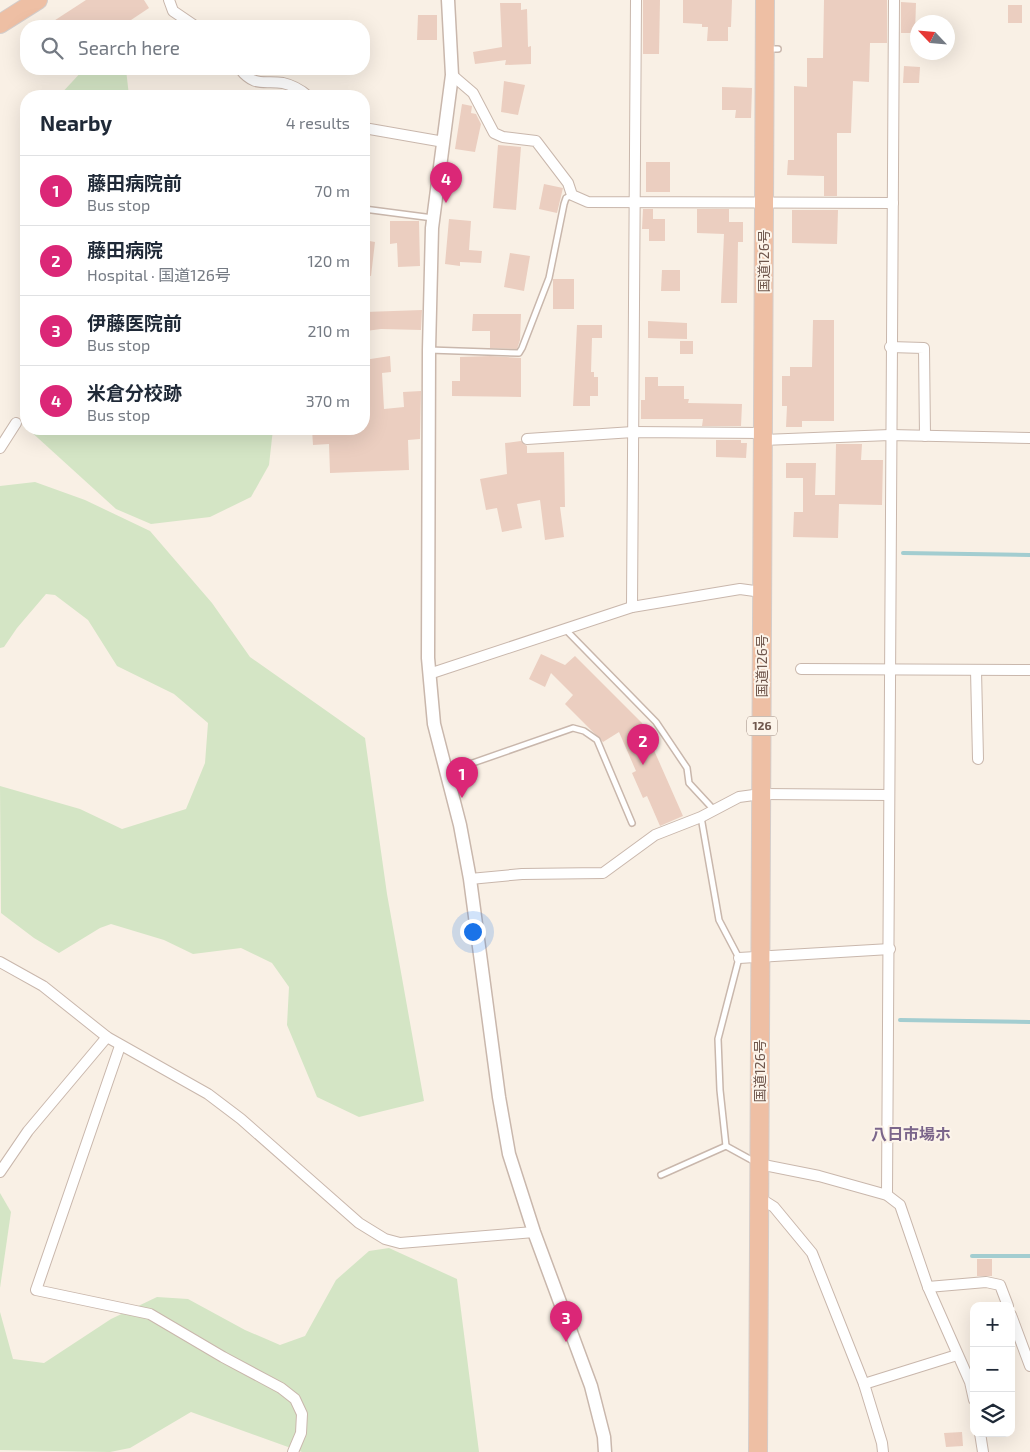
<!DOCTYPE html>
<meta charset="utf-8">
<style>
:root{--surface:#fff;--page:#f6f6f7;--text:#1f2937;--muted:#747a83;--line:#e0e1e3;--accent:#db2777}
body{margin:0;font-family:"Exo 2","Noto Sans JP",sans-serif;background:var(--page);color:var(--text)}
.controls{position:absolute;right:15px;bottom:15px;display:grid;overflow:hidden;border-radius:10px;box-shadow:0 5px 20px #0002}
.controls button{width:45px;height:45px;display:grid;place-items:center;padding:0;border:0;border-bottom:1px solid var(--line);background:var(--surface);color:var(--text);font:25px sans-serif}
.compass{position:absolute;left:910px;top:15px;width:45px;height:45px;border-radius:50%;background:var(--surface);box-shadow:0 5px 20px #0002;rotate:296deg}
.you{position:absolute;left:472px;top:931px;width:18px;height:18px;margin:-12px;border:4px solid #fff;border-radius:50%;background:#1a73e8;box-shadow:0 0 0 8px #1a73e833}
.badge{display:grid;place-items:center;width:32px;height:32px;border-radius:50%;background:var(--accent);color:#fff;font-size:16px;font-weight:700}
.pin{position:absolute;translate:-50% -41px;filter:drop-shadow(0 1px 2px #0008)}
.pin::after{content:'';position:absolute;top:26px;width:18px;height:15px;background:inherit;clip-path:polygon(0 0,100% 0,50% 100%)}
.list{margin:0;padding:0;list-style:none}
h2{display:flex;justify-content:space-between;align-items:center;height:65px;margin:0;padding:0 20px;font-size:21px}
h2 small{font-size:16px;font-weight:400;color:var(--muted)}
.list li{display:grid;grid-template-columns:32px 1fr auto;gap:15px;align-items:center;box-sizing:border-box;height:70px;padding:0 20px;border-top:1px solid var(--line)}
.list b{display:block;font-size:19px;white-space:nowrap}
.list p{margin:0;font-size:16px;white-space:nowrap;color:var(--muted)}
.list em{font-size:16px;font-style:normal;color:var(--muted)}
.icon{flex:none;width:28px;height:28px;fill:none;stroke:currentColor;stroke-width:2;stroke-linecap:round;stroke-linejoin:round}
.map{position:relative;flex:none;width:1030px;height:1452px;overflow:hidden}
.search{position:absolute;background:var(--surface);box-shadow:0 5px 20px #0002;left:20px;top:20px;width:350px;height:55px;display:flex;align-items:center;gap:12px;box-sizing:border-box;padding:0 18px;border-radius:20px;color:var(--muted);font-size:19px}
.panel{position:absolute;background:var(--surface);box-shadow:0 5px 20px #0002;left:20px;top:90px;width:350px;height:345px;border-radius:20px}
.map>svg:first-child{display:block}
.green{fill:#d4e5c5}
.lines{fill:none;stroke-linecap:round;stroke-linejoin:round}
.stream{stroke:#a3cdd0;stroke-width:4}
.building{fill:#ebcec0}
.service-casing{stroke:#c9b7ac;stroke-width:8}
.minor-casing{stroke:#c9b7ac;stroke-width:12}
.tertiary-casing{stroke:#c9b7ac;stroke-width:15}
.trunk-casing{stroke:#d4cdca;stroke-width:20}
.service{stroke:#fff;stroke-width:5}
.minor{stroke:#fff;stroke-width:10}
.tertiary{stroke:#fff;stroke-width:12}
.trunk{stroke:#eebfa4;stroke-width:18}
.labels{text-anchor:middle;stroke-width:4;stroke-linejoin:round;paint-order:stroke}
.shield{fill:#fcf4ea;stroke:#99867c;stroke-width:1}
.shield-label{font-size:12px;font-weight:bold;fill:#6f574d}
.street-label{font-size:14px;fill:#6f574d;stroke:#fcf4ea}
.quarter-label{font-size:16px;font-weight:bold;fill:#7b668b;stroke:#fcf4ea}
</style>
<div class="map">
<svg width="1030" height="1452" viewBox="0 0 1030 1452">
<rect width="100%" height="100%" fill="#f9f0e5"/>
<g class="green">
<path d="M 84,69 L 126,69 L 129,96 L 59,96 Z"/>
<path d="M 28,429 L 273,429 L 269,465 L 251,497 L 210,517 L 151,524 L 116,509 Z"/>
<path d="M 35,482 L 85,500 L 150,531 L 212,603 L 250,657 L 365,738 L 387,894 L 424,1101 L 359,1117 L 317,1097 L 287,1025 L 289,987 L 272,963 L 241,948 L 193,954 L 164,940 L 111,924 L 100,928 L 59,953 L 34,938 L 1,913 L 0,786 L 80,809 L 122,829 L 186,809 L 205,763 L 208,723 L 174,694 L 117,666 L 88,620 L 55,595 L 46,594 L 17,628 L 4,647 L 0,648 L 0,486 Z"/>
<path d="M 0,1193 L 11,1212 L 0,1288 Z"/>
<path d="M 389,1248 L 457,1279 L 479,1452 L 302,1452 L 191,1412 L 130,1448 L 110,1452 L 0,1450 L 0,1312 L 13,1359 L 44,1363 L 111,1319 L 157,1297 L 188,1299 L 245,1330 L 280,1345 L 305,1336 L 336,1280 L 369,1251 Z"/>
</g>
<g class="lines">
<g class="stream">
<path d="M 903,553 L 1030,555"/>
<path d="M 900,1020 L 1030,1022"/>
<path d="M 972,1256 L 1030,1256"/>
</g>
</g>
<g class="building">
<path d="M 86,0 L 144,0 L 149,8 L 122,26 L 46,26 Z"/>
<path d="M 643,0 L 660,0 L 659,54 L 643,54 Z"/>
<path d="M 683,0 L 732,0 L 731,27 L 728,27 L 728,41 L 707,41 L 708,27 L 702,27 L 702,24 L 683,23 Z"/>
<path d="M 824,0 L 887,0 L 887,43 L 870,43 L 869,82 L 853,81 L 851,133 L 837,133 L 837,196 L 824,196 L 824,176 L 787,175 L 788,160 L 794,160 L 794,86 L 807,87 L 807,58 L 823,58 Z"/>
<path d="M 901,2 L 916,3 L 915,33 L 901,33 Z"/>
<path d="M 500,3 L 521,3 L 521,10 L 527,9 L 528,47 L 531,46 L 531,64 L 505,65 L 506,60 L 475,64 L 473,52 L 502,47 Z"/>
<rect x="1008" y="5" width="14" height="18"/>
<path d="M 418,15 L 437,15 L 437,40 L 417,40 Z"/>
<path d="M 904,66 L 920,67 L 919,83 L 903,83 Z"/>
<path d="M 504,81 L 525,85 L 518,115 L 501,112 Z"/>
<path d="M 722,87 L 752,88 L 751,118 L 735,118 L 736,110 L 722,110 Z"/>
<path d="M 462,104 L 472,106 L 471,113 L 476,114 L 481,124 L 475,152 L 455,149 Z"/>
<path d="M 498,145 L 521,147 L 516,210 L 493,208 Z"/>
<rect x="646" y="162" width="24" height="30"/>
<path d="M 544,184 L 563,188 L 557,213 L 539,209 Z"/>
<path d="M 643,209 L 653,209 L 653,219 L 665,219 L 665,241 L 649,241 L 649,229 L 642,229 Z"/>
<path d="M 697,209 L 729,209 L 729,222 L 743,222 L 743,242 L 738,242 L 737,303 L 721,303 L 724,234 L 697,233 Z"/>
<path d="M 792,210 L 838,210 L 837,244 L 792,243 Z"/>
<path d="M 449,219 L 471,221 L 469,250 L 482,251 L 481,263 L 460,262 L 460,266 L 445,264 Z"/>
<path d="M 390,221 L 419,221 L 420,266 L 398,267 L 397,243 L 390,244 Z"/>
<path d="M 364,240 L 375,242 L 371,276 L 364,275 Z"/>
<path d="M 510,253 L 530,256 L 524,291 L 504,287 Z"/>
<path d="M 662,270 L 680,270 L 680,291 L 661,291 Z"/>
<rect x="553" y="279" width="21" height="30"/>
<path d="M 422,310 L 421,330 L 381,329 L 366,331 L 365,312 Z"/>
<path d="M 473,314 L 521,314 L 520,340 L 517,349 L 490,348 L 490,331 L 472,331 Z"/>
<path d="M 813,320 L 834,320 L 834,421 L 802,421 L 802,427 L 786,427 L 787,406 L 782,406 L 782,376 L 790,376 L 790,367 L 812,367 Z"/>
<path d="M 648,321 L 687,323 L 687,339 L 648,338 Z"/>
<path d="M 577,325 L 602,325 L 602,338 L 592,338 L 591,372 L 594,372 L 594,377 L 598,377 L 598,396 L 590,396 L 590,406 L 573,406 Z"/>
<rect x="680" y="341" width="13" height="13"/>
<path d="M 390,356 L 391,372 L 382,373 L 384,409 L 404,407 L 403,392 L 421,391 L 420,439 L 408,440 L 409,470 L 330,473 L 329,444 L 313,445 L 312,429 L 364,429 L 364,360 Z"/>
<path d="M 490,356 L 521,358 L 521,397 L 452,396 L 452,381 L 460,381 L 460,357 Z"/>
<path d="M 645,377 L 658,377 L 658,386 L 684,386 L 684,399 L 689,399 L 688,403 L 742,404 L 741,426 L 702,426 L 703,419 L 641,419 L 641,400 L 645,400 Z"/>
<path d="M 716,440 L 741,440 L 741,443 L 747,443 L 746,458 L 716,457 Z"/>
<path d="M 521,441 L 527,446 L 527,453 L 564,452 L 565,507 L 560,507 L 564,537 L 545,540 L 540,500 L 517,504 L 522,528 L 502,532 L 497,508 L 486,510 L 480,479 L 507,474 L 505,443 Z"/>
<path d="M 836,444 L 862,444 L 861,460 L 883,460 L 882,505 L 839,504 L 838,538 L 793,537 L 794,512 L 803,512 L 803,478 L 786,478 L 786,463 L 816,463 L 815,495 L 835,495 Z"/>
<path d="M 541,654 L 565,665 L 575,656 L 642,723 L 683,816 L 660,826 L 647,796 L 643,798 L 632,773 L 636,771 L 619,732 L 603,742 L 565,704 L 573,695 L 551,673 L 545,687 L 529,679 Z"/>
<rect x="977" y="1259" width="15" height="17"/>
<path d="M 962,1432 L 963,1446 L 946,1447 L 944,1433 Z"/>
</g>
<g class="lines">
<defs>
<g id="service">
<path d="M 767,49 L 778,49"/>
<path d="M 364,209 L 433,218"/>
<path d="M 429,350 L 519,353 L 522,348 L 549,278 L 564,204 L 566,198 L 572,195"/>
<path d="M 566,630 L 656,722 L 687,768 L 689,783 L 714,810"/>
<path d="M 447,772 L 573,728 L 584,731 L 597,740 L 632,823"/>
<path d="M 701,817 L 719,920 L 739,958 L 718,1039 L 720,1090 L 726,1146"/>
<path d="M 726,1146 L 757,1163"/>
<path d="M 661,1175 L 726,1146"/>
</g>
<g id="minor">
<path d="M 169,0 L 173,11 L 195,26"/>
<path d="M 240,69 C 255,88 264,80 283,83 C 292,85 301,90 308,96"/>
<path d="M 452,75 L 473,93 L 494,133 L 503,137 L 536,141 L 568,183 L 572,195 L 588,202 L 893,203"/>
<path d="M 364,128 L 444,142"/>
<path d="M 890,347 L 924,348 L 925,436"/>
<path d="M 527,439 L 633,432 L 763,433"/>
<path d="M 763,440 L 890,435 L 1030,438"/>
<path d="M 0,448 L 16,423"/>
<path d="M 632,607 L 636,0"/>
<path d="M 801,669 L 1030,670"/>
<path d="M 976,670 L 978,759"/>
<path d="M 429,674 L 632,607 L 740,589 L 762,592"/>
<path d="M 470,879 L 522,874 L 603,873 L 655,835 L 701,817 L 739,797 L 761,794 L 889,795"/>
<path d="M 739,958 L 890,949"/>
<path d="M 0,962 L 43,986 L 107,1037 L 208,1094 L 241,1119 L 359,1223 L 385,1239 L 400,1243 L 534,1232"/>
<path d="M 120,1046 L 36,1290 L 150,1314 L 223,1357 L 281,1388 L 295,1399 L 302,1414 L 301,1433 L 293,1452"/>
<path d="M 759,1164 L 819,1176 L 887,1195 L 900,1205 L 928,1287 L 970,1382 L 974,1400"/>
<path d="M 0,1172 L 28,1131 L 107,1037"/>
<path d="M 887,1195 L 894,0"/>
<path d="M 758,1197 L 774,1207 L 812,1253 L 864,1384 L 882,1443 L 883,1452"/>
<path d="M 928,1287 L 986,1282 L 1000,1285 L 1008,1306"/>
<path d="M 1011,1315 L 1030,1366"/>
<path d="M 864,1384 L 957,1355"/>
<path d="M 980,1433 L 983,1452"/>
</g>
<path id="tertiary" d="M 448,0 L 452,75 L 432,228 L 429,350 L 428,658 L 434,724 L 460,825 L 470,879 L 499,1097 L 509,1154 L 534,1232 L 591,1386 L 604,1437 L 605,1452"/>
<g id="trunk">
<path d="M 0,24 L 38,0"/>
<path d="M 758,1452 L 765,0"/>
</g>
</defs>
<use href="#service" class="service-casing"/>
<use href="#minor" class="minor-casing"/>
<use href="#tertiary" class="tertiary-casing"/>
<use href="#trunk" class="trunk-casing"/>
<use href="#service" class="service"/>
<use href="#minor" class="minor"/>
<use href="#tertiary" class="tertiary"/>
<use href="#trunk" class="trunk"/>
</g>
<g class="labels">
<rect class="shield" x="747" y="716.5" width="30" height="19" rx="4"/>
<g class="shield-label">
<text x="762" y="730">126</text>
</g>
<g class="street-label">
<text transform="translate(764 261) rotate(-90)" y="5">国道126号</text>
<text transform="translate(762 666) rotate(-90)" y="5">国道126号</text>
<text transform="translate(760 1071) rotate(-90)" y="5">国道126号</text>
</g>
<g class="quarter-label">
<text x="911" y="1140">八日市場ホ</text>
</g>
</g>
</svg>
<div class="controls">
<button>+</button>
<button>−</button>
<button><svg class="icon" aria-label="layers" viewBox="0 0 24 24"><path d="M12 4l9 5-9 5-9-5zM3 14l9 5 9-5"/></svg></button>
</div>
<svg class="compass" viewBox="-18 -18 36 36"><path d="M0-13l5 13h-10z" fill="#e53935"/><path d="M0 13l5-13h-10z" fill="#747a83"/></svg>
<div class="you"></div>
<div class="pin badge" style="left:462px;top:798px">1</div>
<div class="pin badge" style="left:643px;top:765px">2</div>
<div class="pin badge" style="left:566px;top:1342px">3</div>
<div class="pin badge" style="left:446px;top:203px">4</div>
<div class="search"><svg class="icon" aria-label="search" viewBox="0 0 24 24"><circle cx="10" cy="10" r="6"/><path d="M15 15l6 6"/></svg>Search here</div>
<section class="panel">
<h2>Nearby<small>4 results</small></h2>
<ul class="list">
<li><span class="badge">1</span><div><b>藤田病院前</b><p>Bus stop</p></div><em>70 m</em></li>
<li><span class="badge">2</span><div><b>藤田病院</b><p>Hospital · 国道126号</p></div><em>120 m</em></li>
<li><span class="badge">3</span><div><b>伊藤医院前</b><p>Bus stop</p></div><em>210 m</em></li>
<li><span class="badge">4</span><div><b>米倉分校跡</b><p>Bus stop</p></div><em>370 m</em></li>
</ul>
</section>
</div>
